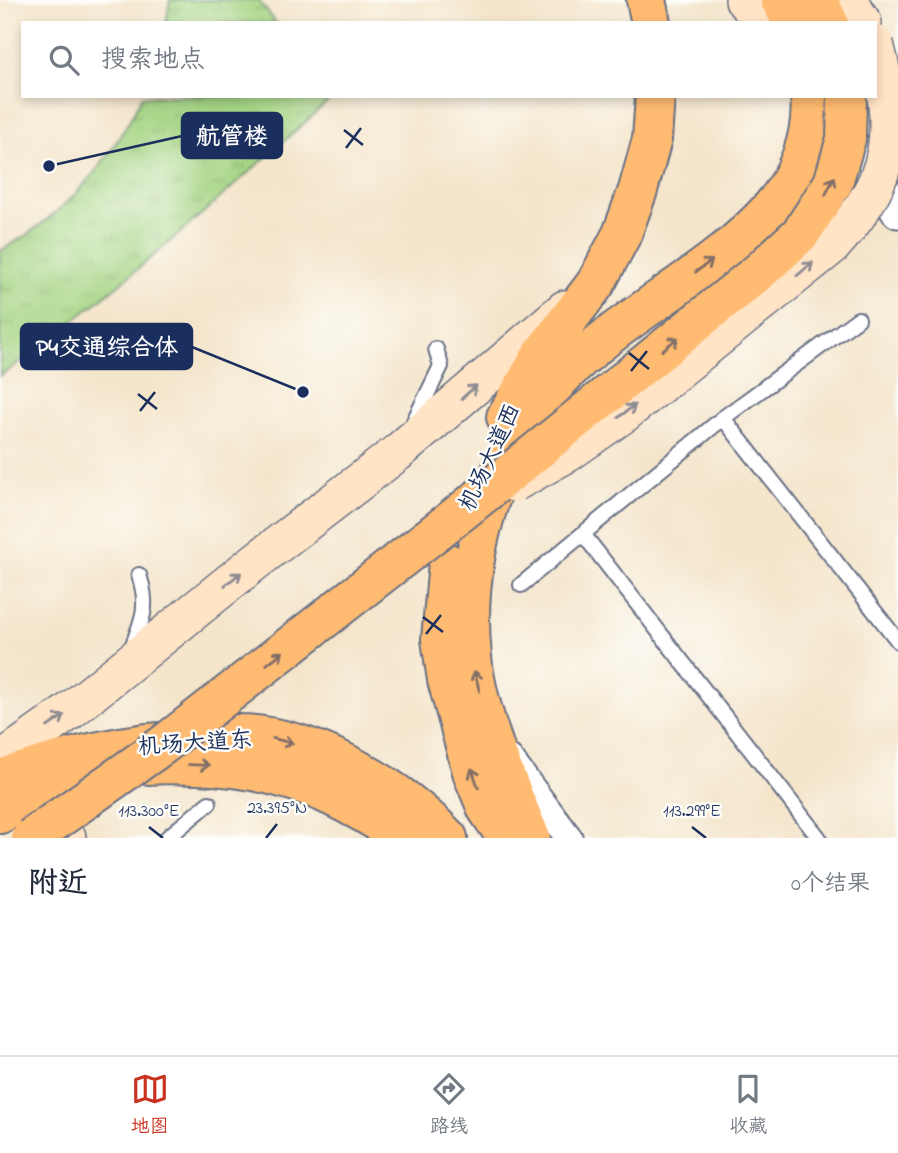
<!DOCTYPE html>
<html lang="zh">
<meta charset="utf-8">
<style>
:root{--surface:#fff;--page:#f6f6f7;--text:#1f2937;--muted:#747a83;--line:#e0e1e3;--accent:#c8321e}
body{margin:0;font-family:"Indie Flower","LXGW WenKai TC",sans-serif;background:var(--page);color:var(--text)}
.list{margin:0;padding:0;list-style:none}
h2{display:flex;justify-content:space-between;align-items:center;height:91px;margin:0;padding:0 28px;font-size:30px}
h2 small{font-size:23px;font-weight:400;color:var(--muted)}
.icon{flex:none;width:38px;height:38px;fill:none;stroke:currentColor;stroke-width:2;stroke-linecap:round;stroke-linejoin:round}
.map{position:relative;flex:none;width:898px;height:838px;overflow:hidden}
.search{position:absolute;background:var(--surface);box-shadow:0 4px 10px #0003;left:21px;right:21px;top:21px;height:77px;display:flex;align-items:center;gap:18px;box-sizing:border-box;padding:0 24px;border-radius:0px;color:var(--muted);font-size:26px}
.sheet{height:217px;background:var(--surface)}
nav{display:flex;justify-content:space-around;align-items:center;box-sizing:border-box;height:98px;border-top:2px solid var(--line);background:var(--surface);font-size:19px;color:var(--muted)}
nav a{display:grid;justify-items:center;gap:4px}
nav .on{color:var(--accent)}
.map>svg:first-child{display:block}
.grass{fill:url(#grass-tufts);stroke:#608270;stroke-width:2}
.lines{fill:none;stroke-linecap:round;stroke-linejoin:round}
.service-casing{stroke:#676f84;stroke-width:18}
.minor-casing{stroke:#676f84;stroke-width:30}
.tertiary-casing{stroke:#676f84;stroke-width:37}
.secondary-casing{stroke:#676f84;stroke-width:40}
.trunk-casing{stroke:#676f84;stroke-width:42}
.service{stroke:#fff;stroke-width:14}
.minor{stroke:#fff;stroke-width:26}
.tertiary{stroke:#fff;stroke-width:33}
.secondary{stroke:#ffe4c6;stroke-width:37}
.trunk{stroke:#ffbb71;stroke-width:38}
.secondary-bridge-casing{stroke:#676f84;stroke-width:40;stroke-linecap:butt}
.trunk-bridge-casing{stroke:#676f84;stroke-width:42;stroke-linecap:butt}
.secondary-bridge{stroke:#ffe4c6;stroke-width:37}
.trunk-bridge{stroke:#ffbb71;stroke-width:38}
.oneway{stroke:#826e67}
.oneway2{stroke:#8d8a92}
.ticks{fill:none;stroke:#1b2f5e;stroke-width:2.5}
.labels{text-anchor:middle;stroke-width:5;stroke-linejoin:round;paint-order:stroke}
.street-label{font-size:23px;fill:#1b2f5e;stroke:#fdfcf7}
.ticks-label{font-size:18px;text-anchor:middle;fill:#1b2f5e;stroke:#fdfcf7;stroke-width:5;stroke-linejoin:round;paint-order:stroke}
.leader{fill:none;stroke:#1b2f5e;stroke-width:2.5}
.callout-dot{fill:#1b2f5e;stroke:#fdfcf7;stroke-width:2.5}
.callout{fill:#1b2f5e;stroke:#1b2f5e;stroke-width:2.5}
.callout-label{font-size:24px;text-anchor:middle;font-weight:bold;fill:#fff}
</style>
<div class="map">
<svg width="898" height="838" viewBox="0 0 898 838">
<defs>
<pattern id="grass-tufts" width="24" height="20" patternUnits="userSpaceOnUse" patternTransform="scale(1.75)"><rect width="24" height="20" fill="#a4d483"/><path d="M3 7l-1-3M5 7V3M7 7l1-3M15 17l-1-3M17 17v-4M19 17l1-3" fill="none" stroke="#8db674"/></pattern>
</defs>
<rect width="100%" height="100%" fill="#fdfcf7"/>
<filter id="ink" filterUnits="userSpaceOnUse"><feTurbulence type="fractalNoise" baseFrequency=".0143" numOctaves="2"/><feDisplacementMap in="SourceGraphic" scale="14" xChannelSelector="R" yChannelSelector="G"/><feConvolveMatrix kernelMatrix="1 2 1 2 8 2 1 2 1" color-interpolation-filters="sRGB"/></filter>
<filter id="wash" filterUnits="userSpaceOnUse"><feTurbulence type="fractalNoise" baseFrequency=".00686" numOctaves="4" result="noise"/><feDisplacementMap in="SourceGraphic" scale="28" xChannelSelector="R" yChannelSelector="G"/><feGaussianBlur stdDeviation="1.57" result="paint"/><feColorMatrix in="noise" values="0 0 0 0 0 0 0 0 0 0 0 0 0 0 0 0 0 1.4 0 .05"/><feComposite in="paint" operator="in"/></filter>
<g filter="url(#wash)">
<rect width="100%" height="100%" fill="#f4e5cb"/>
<g class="grass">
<path d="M 170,0 L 258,0 L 276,23 L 166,23 Z"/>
<path d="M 142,96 L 334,96 C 225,194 120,290 0,376 L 0,251 C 64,216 111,162 142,96 Z"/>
</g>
</g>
<g filter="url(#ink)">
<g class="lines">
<defs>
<g id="service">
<path d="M 858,319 L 723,418 L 898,641"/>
<path d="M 414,421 L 441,366 L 436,349"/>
<path d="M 583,534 L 819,838"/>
<path d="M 521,585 L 723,418"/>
<path d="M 131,650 C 142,619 150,608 139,575"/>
<path d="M 167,838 L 209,803"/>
</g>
<path id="minor" d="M 509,758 L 569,838"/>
<path id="tertiary" d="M 836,121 L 898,211"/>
<g id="secondary">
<path d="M 744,0 L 764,23"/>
<path d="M 848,0 L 863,23"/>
<path d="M 0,761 L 70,711 L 251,565 L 397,453 L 565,309"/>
<path d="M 66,838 L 67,837"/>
</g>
<g id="trunk">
<path d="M 646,0 L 651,23"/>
<path d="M 780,0 L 793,23"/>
<path d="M 818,0 L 829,23"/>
<path d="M 506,417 L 542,354 L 596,283 L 622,234 L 638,190 L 652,139 L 655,96"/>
<path d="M 448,563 L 441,639 L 447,680 L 473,775 L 487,809 L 507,838"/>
<path d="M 149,765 C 165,763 182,765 198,765 C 283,769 334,792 404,838"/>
<path d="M 0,779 C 46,764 92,750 140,744 C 154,742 169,742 183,740 C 202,738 223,733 242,734 C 314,736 399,786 448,838"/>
<path d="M 0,814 C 25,798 55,785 83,778"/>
<path d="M 531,838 C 509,787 477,712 472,657 C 461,552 498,436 576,363 C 636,308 718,268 771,208 C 797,179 814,135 810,96"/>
</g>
</defs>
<use href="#service" class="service-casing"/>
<use href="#minor" class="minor-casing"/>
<use href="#tertiary" class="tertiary-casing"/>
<use href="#secondary" class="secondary-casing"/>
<use href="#trunk" class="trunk-casing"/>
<use href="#service" class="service"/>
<use href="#minor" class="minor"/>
<use href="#tertiary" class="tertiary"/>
<use href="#secondary" class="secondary"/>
<use href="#trunk" class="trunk"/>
<defs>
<path id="secondary-bridge" d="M 514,483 L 568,453 L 625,413 L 832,246 C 895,177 898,132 875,44"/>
<path id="trunk-bridge" d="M 31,838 L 163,745 L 464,510 L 761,270 L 801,233 L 833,183 L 846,139 L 847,96"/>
</defs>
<use href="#secondary-bridge" class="secondary-bridge-casing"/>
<use href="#trunk-bridge" class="trunk-bridge-casing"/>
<use href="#secondary-bridge" class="secondary-bridge"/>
<use href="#trunk-bridge" class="trunk-bridge"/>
</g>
<defs><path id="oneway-shaft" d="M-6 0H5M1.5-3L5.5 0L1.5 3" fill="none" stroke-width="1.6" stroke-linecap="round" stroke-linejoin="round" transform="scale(1.75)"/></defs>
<g class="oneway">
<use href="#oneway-shaft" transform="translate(830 186) rotate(-63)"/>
<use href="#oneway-shaft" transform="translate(704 266) rotate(-36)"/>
<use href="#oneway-shaft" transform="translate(670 344) rotate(-39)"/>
<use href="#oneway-shaft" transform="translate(275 658) rotate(-38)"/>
<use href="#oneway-shaft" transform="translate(477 681) rotate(-103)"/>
<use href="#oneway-shaft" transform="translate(283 741) rotate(14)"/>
<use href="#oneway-shaft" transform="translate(199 765) rotate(2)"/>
<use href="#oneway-shaft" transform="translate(475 778) rotate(-110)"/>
</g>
<g class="oneway2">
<use href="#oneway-shaft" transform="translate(805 269) rotate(-40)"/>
<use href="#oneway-shaft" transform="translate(469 392) rotate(-42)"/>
<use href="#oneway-shaft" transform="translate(627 411) rotate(-37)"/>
<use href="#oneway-shaft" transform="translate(233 579) rotate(-38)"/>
<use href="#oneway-shaft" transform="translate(56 721) rotate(-35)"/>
</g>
</g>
<path class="ticks" d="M 344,130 L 363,145M 346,148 L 361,128M 629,353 L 649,369M 631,371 L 647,351M 138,394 L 157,409M 140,411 L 155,392M 423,617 L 443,632M 426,634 L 441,615M 149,827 L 163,838M 692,827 L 706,838M 266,838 L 277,824"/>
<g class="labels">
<g class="street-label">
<text transform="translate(489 457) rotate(-65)" y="8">机场大道西</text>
<text transform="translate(195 742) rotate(-4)" y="8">机场大道东</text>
</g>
</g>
<g class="ticks-label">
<text x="277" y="813">23.395°N</text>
<text x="149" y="816">113.300°E</text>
<text x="692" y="816">113.299°E</text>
</g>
<path class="leader" d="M49 166L182 136M303 392L192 347"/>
<g class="callout-dot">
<circle cx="49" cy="166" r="7"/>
<circle cx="303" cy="392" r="7"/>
</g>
<g class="callout">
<rect x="182" y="113" width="100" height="45" rx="7"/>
<rect x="21" y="324" width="171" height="45" rx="7"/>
</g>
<g class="callout-label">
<text x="232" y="144">航管楼</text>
<text x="107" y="355">P4交通综合体</text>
</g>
</svg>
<div class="search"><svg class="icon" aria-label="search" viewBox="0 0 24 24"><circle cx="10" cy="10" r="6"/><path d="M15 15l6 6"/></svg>搜索地点</div>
</div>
<section class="sheet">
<h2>附近<small>0个结果</small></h2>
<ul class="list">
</ul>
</section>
<nav>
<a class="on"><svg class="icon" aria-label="map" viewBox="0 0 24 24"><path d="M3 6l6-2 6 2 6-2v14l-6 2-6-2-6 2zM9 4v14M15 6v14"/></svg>地图</a>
<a><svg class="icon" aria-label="directions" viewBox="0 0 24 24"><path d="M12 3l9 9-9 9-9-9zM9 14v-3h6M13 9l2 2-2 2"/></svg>路线</a>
<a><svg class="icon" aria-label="saved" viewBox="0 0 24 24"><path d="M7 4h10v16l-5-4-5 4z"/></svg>收藏</a>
</nav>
